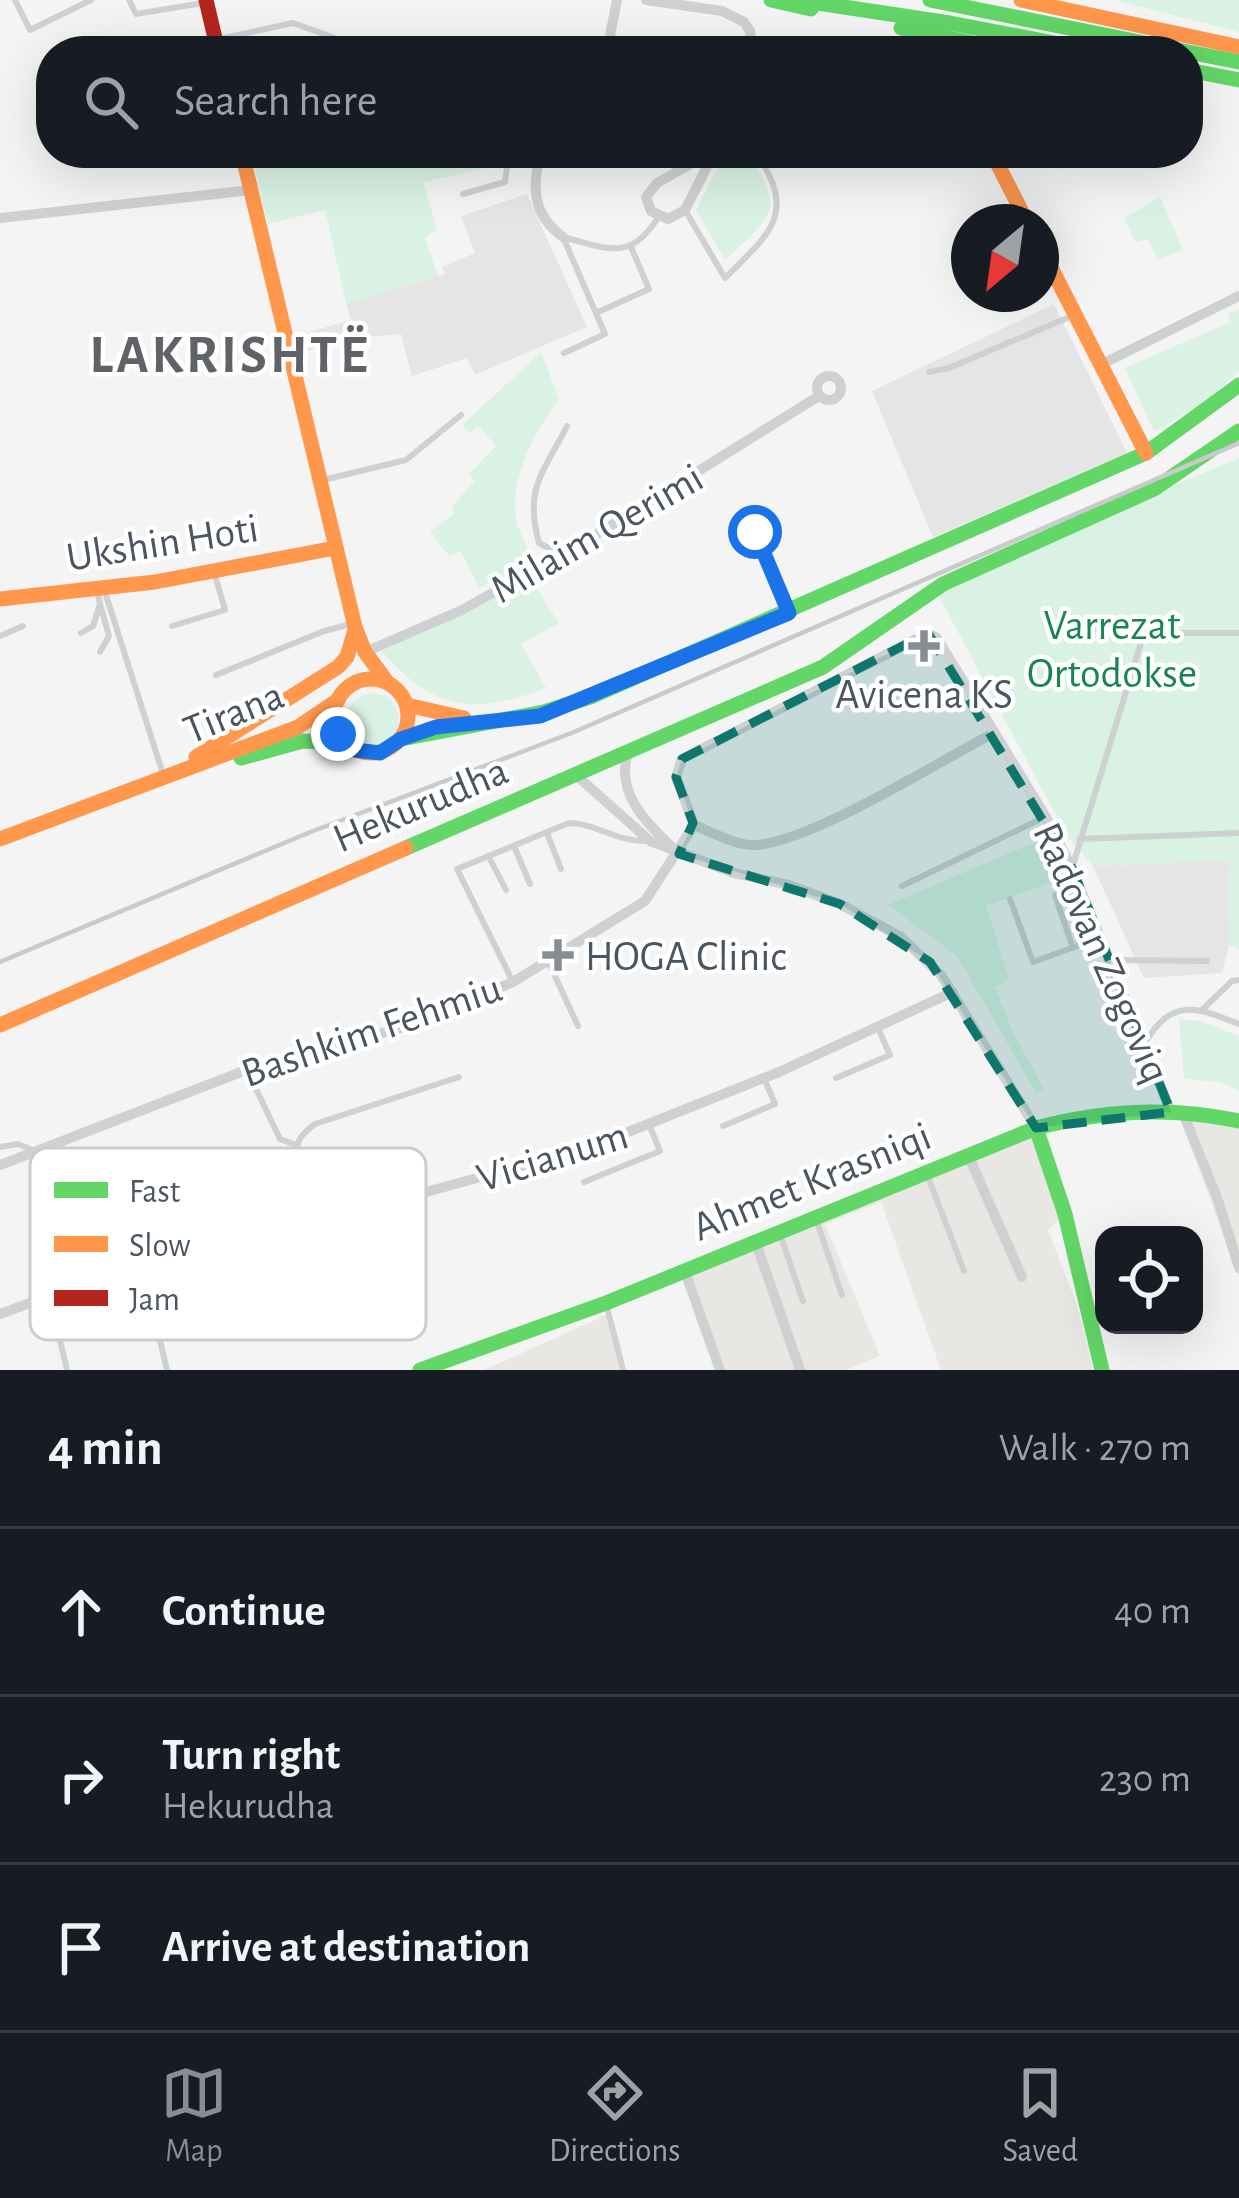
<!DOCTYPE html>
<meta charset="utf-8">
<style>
:root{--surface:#171b24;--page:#20242c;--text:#f1f3f6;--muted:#9ea1a6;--line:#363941;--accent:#868d94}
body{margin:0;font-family:"Alegreya Sans",sans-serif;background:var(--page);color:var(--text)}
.controls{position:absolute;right:36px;bottom:36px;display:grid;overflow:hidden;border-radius:24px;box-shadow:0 12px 48px #0002}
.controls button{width:108px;height:108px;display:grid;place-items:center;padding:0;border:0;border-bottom:3px solid var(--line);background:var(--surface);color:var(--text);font:60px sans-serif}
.compass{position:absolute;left:951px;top:204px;width:108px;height:108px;border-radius:50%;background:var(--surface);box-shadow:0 12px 48px #0002;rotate:209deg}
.stop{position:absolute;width:36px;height:36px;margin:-27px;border:9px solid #1a73e8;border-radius:50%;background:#fff}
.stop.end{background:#1a73e8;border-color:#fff;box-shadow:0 3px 12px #0008}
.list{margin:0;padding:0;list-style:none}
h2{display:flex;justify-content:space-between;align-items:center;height:156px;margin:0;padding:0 48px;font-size:51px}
h2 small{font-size:39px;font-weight:400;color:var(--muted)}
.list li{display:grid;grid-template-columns:78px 1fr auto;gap:36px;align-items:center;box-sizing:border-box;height:168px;padding:0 48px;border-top:3px solid var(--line)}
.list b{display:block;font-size:45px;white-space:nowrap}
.list p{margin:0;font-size:39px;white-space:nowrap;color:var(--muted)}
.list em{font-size:39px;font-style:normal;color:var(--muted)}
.icon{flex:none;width:66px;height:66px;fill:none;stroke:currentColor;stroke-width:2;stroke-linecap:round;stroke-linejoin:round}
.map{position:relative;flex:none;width:1239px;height:1370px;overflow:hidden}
.search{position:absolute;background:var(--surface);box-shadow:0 12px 48px #0002;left:36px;right:36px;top:36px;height:132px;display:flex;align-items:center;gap:30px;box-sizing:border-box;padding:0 42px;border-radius:48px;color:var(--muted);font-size:45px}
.sheet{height:660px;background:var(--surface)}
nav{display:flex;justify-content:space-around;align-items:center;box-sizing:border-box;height:168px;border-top:3px solid var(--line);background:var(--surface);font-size:33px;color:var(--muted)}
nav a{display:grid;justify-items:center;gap:6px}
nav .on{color:var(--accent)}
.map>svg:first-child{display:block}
.commercial{fill:#e8e7e3}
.education{fill:#e6e5e6}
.green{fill:#d9f2e3}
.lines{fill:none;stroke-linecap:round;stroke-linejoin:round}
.lane{stroke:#ced0d2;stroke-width:6}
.street{stroke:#ced0d2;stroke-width:10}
.fast{stroke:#63d668;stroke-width:15}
.slow{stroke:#ff974d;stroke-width:15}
.jam{stroke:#b3261e;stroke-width:15}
.rail{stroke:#c9cacc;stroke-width:4.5}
.route{stroke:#1a73e8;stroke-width:15}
.marked{fill:#0f766e;fill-opacity:0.2;stroke:#0f766e;stroke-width:9;stroke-dasharray:24 15;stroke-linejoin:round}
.poi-dot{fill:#868d94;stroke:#fff;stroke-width:4.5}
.labels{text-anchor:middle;stroke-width:9;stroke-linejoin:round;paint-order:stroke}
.street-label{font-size:42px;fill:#4a5661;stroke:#fff}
.park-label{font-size:42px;fill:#17864f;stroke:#fff}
.poi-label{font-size:42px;fill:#4a5661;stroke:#fff}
.district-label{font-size:54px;font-weight:bold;letter-spacing:3px;fill:#5f6368;stroke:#fff}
.key{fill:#fff;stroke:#c9ccd0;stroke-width:3}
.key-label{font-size:33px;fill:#4a5661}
</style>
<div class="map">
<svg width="1239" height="1370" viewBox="0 0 1239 1370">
<rect width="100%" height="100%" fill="#f4f4f4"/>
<g class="commercial">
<path d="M 1180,1118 L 1239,1121 L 1239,1278 Z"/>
<path d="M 1036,1128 L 1065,1214 L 1048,1230 L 1077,1305 L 1093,1370 L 941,1370 L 881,1202 L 825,1224 L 880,1356 L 845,1370 L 725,1370 L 692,1276 L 684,1269 Z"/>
<path d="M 608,1314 L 626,1370 L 484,1370 Z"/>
</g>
<g class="education">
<path d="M 527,194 L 587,327 L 475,375 L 467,358 L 412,376 L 401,334 L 352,338 L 306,351 L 302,334 L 351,320 L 346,303 L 445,274 L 442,267 L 475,253 L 461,216 Z"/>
<path d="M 1054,304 L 1127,453 L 933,537 L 872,391 Z"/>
<path d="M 1228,860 L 1229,945 L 1222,973 L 1144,978 L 1093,866 Z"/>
</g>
<g class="green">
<path d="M 1115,0 L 1239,0 L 1239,32 Z"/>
<path d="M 251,153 L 487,153 L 482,169 L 423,182 L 437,229 L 425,238 L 438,276 L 346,303 L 325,210 L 268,224 Z"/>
<path d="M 725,153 L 749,153 C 786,214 772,215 725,260 L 696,210 Z"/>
<path d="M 1160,197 L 1183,250 L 1158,259 L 1148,239 L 1135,242 L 1124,218 Z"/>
<path d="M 1239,310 L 1239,371 L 1207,400 L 1154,432 L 1125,368 L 1230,322 L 1228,313 Z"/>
<path d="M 541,352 L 559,400 C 535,430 510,477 516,518 C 518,533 529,546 532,564 L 479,588 L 461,551 L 449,556 L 430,532 L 455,513 L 452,506 L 475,481 L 469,474 L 496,446 L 478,426 L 471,433 L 462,425 Z"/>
<path d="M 1239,458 L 1239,949 L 1229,945 L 1228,860 L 1093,866 L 1067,836 L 934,587 Z"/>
<path d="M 531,580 L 559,623 L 521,644 L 546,688 C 472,716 435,711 381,651 Z"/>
<circle cx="373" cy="719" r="26"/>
<path d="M 1042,839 L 1063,878 L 986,906 L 1009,979 L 995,987 L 1011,1028 L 1044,1089 L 1037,1094 L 957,956 L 888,905 Z"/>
<path d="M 1179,1019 L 1200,1021 L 1239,1036 L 1239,1091 L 1220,1082 L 1184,1079 Z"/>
</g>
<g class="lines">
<g class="lane">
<path d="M 15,0 L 30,30 L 91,0"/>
<path d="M 129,0 L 136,14 L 203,3"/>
<path d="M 219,39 L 293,23 L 371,51"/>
<path d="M 463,194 L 505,182 L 509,153"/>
<path d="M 685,210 L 725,278 C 770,233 798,214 756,153"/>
<path d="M 563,237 L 605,334 L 564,353"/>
<path d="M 563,237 C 609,249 631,262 659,216"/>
<path d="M 596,313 L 649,289 L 631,247"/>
<path d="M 929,372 L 949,368 L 1072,316"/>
<path d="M 323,480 L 406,460 L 461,415"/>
<path d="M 755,533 L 786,607"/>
<path d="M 558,553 L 539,543 C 524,487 543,474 567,426"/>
<path d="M 105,592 L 163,774"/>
<path d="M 172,626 L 225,610 L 215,575"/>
<path d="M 1084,628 L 1144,633"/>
<path d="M 81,633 L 93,626 L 100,604 L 97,590"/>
<path d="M 0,636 L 23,626"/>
<path d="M 100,652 L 109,636 L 100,604"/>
<path d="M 216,675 L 324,631 L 351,624"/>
<path d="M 547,833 L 561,869"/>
<path d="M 1080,839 L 1239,833"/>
<path d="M 514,846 L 530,884"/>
<path d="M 489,857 L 506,890"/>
<path d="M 1073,865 L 1144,633 L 1239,633"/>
<path d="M 902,886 L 1045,817"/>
<path d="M 1055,895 L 1073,948"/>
<path d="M 1010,899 L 1033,962 L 1102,937"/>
<path d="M 1112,960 L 1207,961"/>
<path d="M 548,961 L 578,1026"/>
<path d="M 513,982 L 457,869 L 569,823 C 596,823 617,842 645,841"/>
<path d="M 1202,1010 L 1232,981 L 1239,980"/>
<path d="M 1145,1043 C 1172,997 1196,1007 1239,1024"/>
<path d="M 247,1070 L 280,1139 L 296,1145"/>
<path d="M 836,1078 L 890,1055 L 878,1028"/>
<path d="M 723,1126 L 775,1104 L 764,1078"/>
<path d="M 0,1147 L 18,1144 L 33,1150"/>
<path d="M 927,1174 L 964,1271"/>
<path d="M 584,1182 L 660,1151 L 649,1124"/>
<path d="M 332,1218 L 296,1154 C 297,1139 303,1133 315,1124 L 459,1077"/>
<path d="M 816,1219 L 842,1295"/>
<path d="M 781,1237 L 803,1301"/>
<path d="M 141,1262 L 167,1370"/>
<path d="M 50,1298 L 67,1370"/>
<path d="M 607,1307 L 623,1370"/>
</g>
<g class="street">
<path d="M 646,0 L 722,11 L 744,22 L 750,31 L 752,51"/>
<path d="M 607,51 L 617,0"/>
<path d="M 541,153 C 531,188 533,215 563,237"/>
<path d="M 710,153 L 657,183 L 646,197 L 651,211 L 668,219 L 685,210 L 714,153"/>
<path d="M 0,218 L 251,190"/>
<path d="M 1102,364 L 1239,296"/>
<circle cx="829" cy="388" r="12"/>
<path d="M 365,652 L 462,610 L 586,541 L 819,396"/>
<path d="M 992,734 C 938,762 811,842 756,845 C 736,846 712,832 694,825 L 676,777 L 682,759 L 928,633 L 937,638 L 1046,817 L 1072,868 L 1171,1112"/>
<path d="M 628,753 C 615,792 646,823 672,847"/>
<path d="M 576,775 L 650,841 L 734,873 L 789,885 L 840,904 L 901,937 L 941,975 L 1036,1128"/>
<path d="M 1183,1113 L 1218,1200 L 1239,1268"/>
<path d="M 968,1155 L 1022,1277"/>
<path d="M 0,1165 L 254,1067 L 405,1027 L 513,982 L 645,901 L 694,825"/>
<path d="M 755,1240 L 800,1370"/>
<path d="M 684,1269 L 720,1370"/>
<path d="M 0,1314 L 183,1246 L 332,1218 L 593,1146 L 779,1072 L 953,992"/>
</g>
<g class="fast">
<path d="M 771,0 L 811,9"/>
<path d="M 798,0 L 950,23 L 1095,51"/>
<path d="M 930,0 L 1184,51"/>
<path d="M 901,28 L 1012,51"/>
<path d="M 1188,52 L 1239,62"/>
<path d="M 1188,70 L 1239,80"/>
<path d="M 401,739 L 544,712 L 593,696 L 1146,453 L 1239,385"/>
<path d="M 241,758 L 303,741 L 345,743"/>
<path d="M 406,848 L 823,667 L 943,584 L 1154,489 L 1239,431"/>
<path d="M 1036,1128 L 1065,1214 L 1102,1370"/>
<path d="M 420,1370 L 606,1303 L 1036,1128 C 1104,1110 1170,1106 1239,1121"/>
</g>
<g class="slow">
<path d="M 1021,0 L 1239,47"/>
<path d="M 242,153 L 355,627 L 365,652 L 387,682"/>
<path d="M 992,153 L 1027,222"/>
<path d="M 1041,248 L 1146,453"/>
<path d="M 0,599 L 155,582 L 335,548"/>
<circle cx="371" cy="716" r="37"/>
<path d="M 407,705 L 464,718"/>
<path d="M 196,757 L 338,667 L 347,657 L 355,630"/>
<path d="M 0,839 L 298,727 L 338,700"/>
<path d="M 0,1025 L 406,848"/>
</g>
<path class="jam" d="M 206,0 L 218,51"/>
<path class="rail" d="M 0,962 L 308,833 L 574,732 L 1239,443"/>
</g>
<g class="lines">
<path class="route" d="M 338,734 L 355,750 L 380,753 L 401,739 L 436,727 L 540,716 L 789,613 L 755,532"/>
</g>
<path class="marked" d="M 928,633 L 1072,868 L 1171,1112 L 1036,1128 L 930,962 L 840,904 L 679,854 L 693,823 L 676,777 L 682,759 Z"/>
<g class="poi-dot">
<path d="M918 628h12v12h12v12h-12v12h-12v-12h-12v-12h12z"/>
<path d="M552 937h12v12h12v12h-12v12h-12v-12h-12v-12h12z"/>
</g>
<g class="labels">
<g class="street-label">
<text transform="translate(596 532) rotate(-30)" y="15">Milaim Qerimi</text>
<text transform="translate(162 541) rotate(-9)" y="15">Ukshin Hoti</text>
<text transform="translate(233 711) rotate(-22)" y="15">Tirana</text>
<text transform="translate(420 803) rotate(-23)" y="15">Hekurudha</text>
<text transform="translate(1103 952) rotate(66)" y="15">Radovan Zogoviq</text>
<text transform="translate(371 1029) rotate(-19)" y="15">Bashkim Fehmiu</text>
<text transform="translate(552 1155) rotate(-17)" y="15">Vicianum</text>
<text transform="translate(811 1180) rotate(-22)" y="15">Ahmet Krasniqi</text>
</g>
<g class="park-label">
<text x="1112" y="639">Varrezat<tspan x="1112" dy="48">Ortodokse</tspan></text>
</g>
<g class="poi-label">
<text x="924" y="708">Avicena KS</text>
<text x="585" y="970" text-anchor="start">HOGA Clinic</text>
</g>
<g class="district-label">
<text x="230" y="372">LAKRISHTË</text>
</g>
</g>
<rect x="30" y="1148" width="396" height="192" rx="18" class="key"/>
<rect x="54" y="1182" width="54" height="16" fill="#63d668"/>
<rect x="54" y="1236" width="54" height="16" fill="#ff974d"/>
<rect x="54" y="1290" width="54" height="16" fill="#b3261e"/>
<g class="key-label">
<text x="129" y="1202">Fast</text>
<text x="129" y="1256">Slow</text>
<text x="129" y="1310">Jam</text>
</g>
</svg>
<div class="controls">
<button><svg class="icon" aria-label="locate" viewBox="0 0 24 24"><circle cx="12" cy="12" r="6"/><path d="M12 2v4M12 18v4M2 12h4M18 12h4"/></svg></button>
</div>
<svg class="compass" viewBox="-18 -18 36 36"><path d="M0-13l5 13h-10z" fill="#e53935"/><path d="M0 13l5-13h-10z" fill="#9ea1a6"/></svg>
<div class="stop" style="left:755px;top:532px"></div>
<div class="stop end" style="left:338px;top:734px"></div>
<div class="search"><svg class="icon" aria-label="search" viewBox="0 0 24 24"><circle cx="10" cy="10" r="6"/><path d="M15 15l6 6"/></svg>Search here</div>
</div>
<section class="sheet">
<h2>4 min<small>Walk · 270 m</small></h2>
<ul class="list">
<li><svg class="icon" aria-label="ahead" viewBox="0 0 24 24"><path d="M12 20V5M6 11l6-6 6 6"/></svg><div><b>Continue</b></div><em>40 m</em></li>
<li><svg class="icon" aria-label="right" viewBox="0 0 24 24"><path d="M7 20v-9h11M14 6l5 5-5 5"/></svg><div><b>Turn right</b><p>Hekurudha</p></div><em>230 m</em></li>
<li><svg class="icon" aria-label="arrive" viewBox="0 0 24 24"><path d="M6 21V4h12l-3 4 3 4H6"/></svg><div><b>Arrive at destination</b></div></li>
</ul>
</section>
<nav>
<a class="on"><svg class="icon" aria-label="map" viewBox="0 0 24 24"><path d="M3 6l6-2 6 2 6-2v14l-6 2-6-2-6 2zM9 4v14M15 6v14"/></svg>Map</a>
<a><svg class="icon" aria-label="directions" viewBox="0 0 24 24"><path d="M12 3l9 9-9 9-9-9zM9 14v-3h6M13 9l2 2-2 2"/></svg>Directions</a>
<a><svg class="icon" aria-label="saved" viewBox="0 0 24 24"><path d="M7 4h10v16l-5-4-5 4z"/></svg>Saved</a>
</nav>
